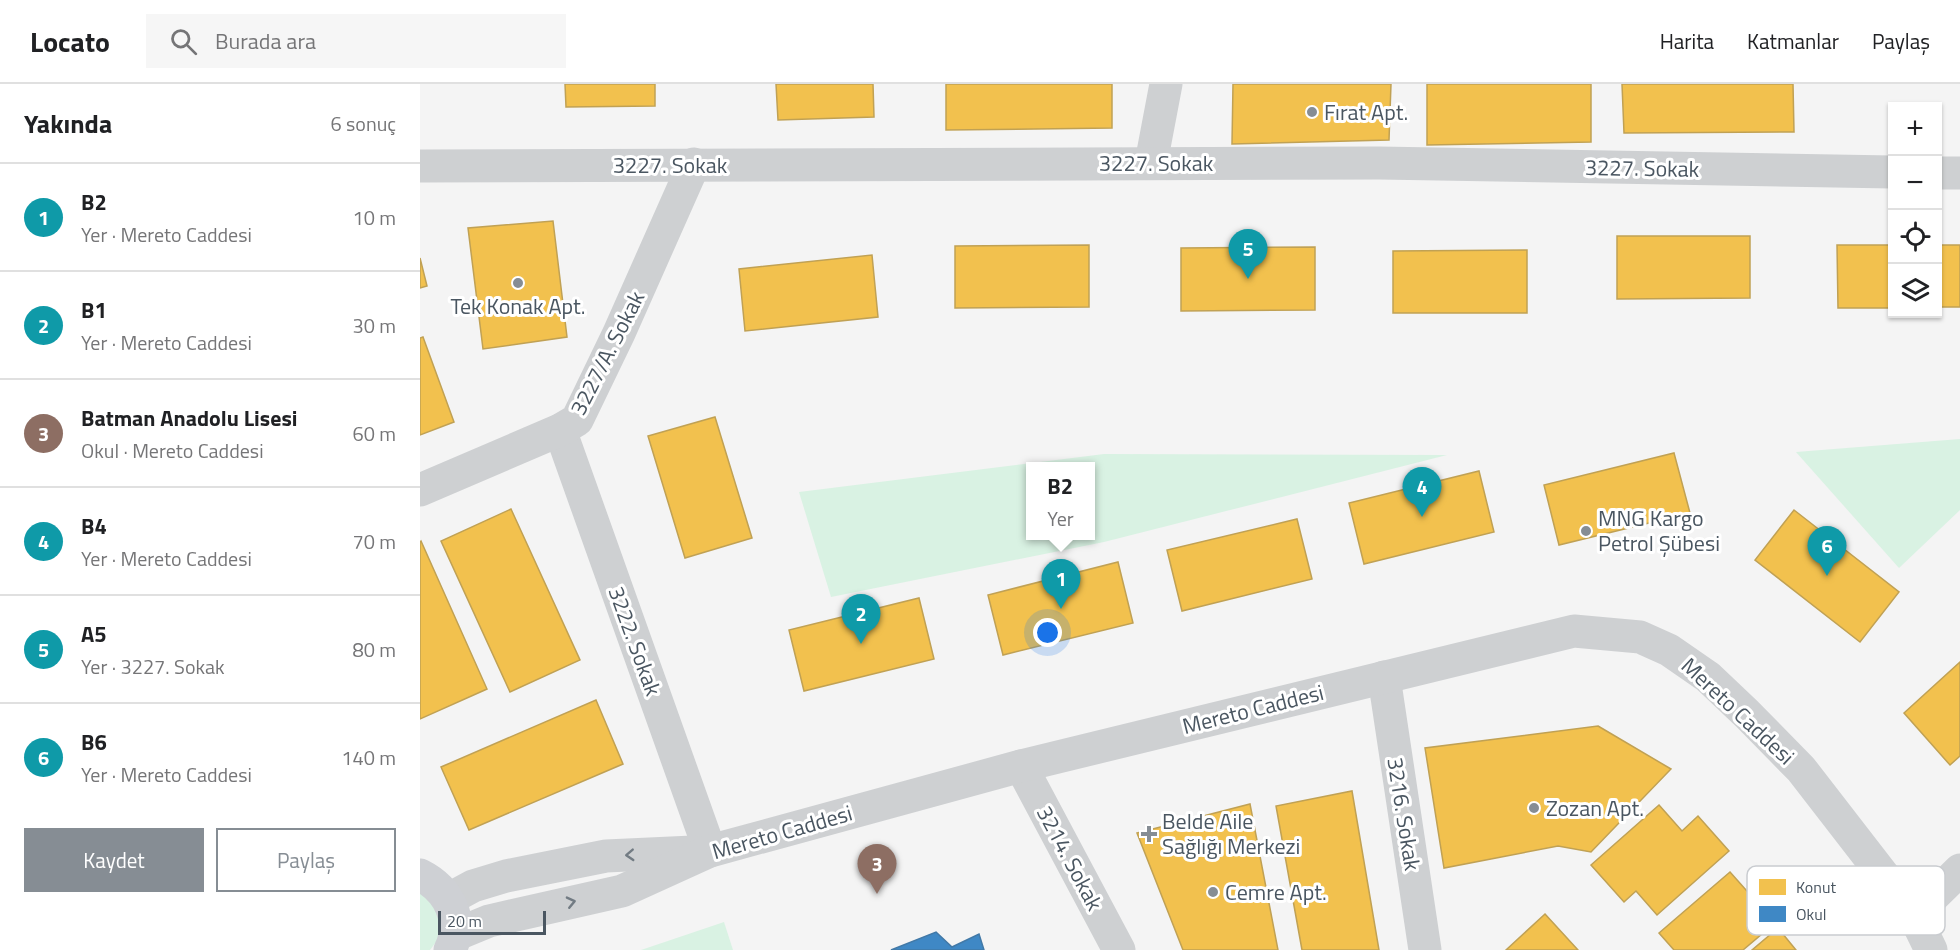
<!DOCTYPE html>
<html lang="tr">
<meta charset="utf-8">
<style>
:root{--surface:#fff;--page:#f6f6f6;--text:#202124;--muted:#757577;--line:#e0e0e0;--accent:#868d94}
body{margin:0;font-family:"Titillium Web",sans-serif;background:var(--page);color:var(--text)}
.controls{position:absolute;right:18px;top:18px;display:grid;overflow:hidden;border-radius:0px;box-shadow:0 2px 4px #0004}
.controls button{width:54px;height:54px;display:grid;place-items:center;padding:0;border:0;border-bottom:2px solid var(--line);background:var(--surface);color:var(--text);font:30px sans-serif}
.scale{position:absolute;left:18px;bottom:15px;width:108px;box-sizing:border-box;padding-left:6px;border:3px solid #4a5661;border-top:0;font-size:16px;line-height:21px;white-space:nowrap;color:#4a5661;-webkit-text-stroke:4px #fff;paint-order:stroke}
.you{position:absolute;left:628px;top:549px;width:21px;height:21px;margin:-15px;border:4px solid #fff;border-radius:50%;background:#1a73e8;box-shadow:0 0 0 9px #1a73e833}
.badge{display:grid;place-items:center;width:39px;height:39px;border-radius:50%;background:var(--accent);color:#fff;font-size:20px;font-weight:700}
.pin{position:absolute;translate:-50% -50px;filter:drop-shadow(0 2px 3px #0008)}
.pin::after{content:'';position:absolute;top:32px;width:21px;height:18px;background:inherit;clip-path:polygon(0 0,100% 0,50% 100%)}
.popup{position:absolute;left:606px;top:378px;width:69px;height:78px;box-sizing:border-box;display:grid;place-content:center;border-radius:0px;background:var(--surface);filter:drop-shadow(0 2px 4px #0005);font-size:20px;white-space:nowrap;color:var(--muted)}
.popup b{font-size:22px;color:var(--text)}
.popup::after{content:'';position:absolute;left:50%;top:100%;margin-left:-12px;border:12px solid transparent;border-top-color:var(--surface)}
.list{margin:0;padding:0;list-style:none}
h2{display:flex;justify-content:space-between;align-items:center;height:78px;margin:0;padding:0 24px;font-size:26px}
h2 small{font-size:20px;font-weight:400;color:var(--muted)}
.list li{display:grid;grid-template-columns:39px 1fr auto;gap:18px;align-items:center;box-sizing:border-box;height:108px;padding:0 24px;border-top:2px solid var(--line)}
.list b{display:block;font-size:22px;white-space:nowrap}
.list p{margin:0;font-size:20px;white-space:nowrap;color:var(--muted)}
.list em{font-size:20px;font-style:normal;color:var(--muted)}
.actions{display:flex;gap:12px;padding:18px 24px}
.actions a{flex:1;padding:14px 0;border:2px solid var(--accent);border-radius:0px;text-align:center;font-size:21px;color:var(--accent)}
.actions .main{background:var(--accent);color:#fff}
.icon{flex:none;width:33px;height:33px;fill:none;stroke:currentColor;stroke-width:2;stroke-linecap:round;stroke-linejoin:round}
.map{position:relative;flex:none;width:1540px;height:866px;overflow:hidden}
header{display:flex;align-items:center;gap:36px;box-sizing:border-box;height:84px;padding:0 30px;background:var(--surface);border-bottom:2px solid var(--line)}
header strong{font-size:28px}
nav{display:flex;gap:33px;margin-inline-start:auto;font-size:21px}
.search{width:420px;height:54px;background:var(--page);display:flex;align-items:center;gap:15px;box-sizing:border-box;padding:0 21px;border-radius:0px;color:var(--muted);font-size:22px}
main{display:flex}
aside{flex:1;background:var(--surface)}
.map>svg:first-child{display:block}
.green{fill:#d9f2e3;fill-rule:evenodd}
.homes{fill:#f2c14e;stroke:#c0a154;stroke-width:1.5}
.schools{fill:#3f88c5;stroke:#4279a7;stroke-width:1.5}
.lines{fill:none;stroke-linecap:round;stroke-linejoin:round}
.minor{stroke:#ced0d2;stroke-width:33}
.tertiary{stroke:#ced0d2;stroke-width:33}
.secondary{stroke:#ced0d4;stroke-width:33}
.oneway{stroke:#727b83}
.poi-dot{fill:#868d94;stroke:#fff;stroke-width:2}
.labels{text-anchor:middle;stroke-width:6;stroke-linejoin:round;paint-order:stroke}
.poi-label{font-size:22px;fill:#4a5661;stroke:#fff;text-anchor:start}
.street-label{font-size:22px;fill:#4a5661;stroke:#fff}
.key{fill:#fff;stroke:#c9ccd0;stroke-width:1.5}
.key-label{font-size:16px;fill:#4a5661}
</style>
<header>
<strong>Locato</strong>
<div class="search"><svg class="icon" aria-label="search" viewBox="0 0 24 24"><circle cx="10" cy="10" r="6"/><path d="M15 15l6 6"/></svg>Burada ara</div>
<nav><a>Harita</a><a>Katmanlar</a><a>Paylaş</a></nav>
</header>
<main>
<aside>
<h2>Yakında<small>6 sonuç</small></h2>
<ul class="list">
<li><span class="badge" style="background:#0f9aa8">1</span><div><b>B2</b><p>Yer · Mereto Caddesi</p></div><em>10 m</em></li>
<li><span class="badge" style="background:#0f9aa8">2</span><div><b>B1</b><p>Yer · Mereto Caddesi</p></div><em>30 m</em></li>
<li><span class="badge" style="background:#8d6e63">3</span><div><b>Batman Anadolu Lisesi</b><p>Okul · Mereto Caddesi</p></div><em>60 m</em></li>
<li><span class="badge" style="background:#0f9aa8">4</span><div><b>B4</b><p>Yer · Mereto Caddesi</p></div><em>70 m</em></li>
<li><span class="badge" style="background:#0f9aa8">5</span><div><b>A5</b><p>Yer · 3227. Sokak</p></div><em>80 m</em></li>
<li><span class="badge" style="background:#0f9aa8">6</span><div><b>B6</b><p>Yer · Mereto Caddesi</p></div><em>140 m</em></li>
</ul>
<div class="actions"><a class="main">Kaydet</a><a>Paylaş</a></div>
</aside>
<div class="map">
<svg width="1540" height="866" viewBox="0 0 1540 866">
<rect width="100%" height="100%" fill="#f4f4f4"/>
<g class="green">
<path d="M 1540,355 L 1540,426 L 1479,484 L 1376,368 Z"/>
<path d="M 684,370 L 1027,371 L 684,458 L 411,513 L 379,408 ZM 671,382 L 671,452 L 611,452 L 611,382 Z"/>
<path d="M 0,807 L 21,829 L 19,854 L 10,866 L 0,866 Z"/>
<path d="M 304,838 L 313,866 L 221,866 Z"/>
</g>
<g class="homes">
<path d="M 145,0 L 235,0 L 235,22 L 146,23 Z"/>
<path d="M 356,0 L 453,0 L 454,33 L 358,36 Z"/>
<path d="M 526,0 L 692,0 L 692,44 L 526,46 Z"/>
<path d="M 813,0 L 971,0 L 969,56 L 812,60 Z"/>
<path d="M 1007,0 L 1171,0 L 1171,58 L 1007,61 Z"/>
<path d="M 1202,0 L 1373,0 L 1374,48 L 1204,49 Z"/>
<path d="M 133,137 L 147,253 L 63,265 L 48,144 Z"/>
<path d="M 1197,152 L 1330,152 L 1330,214 L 1197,215 Z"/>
<path d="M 669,161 L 669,223 L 535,224 L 535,162 Z"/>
<path d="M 1417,161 L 1472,161 L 1472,224 L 1418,224 Z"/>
<rect x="1518" y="161" width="22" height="62"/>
<path d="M 895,163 L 895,226 L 761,227 L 761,164 Z"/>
<path d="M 1107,166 L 1107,229 L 973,229 L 973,167 Z"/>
<path d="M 452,171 L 458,233 L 325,247 L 319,185 Z"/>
<path d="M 0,174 L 7,202 L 0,204 Z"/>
<path d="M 3,253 L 34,338 L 0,351 L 0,254 Z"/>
<path d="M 295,333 L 332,454 L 265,474 L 228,352 Z"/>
<path d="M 1254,369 L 1270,429 L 1139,461 L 1124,401 Z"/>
<path d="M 1059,387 L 1074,448 L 944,480 L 929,419 Z"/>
<path d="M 91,425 L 160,576 L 90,608 L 21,457 Z"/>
<path d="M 1374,426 L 1479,508 L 1440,558 L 1335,476 Z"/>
<path d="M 877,435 L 892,495 L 762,527 L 747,466 Z"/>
<path d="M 1,457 L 67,605 L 0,635 L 0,458 Z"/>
<path d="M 698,478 L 713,539 L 583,571 L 568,511 Z"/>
<path d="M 499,514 L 514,575 L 384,607 L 369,546 Z"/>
<path d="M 1540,578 L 1540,672 L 1530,681 L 1484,629 Z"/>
<path d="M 176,616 L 203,680 L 49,746 L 21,683 Z"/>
<path d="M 1178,642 L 1251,685 L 1171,768 L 1138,762 L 1024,784 L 1005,664 Z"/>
<path d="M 932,707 L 959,866 L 882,866 L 856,722 Z"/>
<path d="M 830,720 L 858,866 L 763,866 L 717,749 Z"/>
<path d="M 1239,721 L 1262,747 L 1278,732 L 1309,767 L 1237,831 L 1216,807 L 1204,818 L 1171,781 Z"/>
<path d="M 1310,788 L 1334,815 L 1347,803 L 1368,828 L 1323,866 L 1254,866 L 1239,849 Z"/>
<path d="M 1125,830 L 1158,866 L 1086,866 Z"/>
<path d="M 1358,844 L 1376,866 L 1332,866 Z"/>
</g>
<path class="schools" d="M 516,848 L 532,863 L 559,850 L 564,866 L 471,866 Z"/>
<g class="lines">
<g class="minor">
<path d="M 731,79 L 746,0"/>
<path d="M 0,82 L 959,79 L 1472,88"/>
<path d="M 1518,89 L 1540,89"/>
<path d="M 140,346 L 290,767"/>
<path d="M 0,406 L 140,346 L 157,336 L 199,249 L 274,80"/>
<path d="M 964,593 L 1005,866"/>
<path d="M 601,682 L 699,866"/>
<path d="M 1494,831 L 1540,786"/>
</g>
<g class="tertiary">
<path d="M 29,815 L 53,802 L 86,792 L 186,772 L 273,768"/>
<path d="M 35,851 L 69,837 L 202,807 L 290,767 L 601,682 L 1154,547 L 1220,553 L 1249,566 L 1288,593 L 1327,630 L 1381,685 L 1494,831 L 1511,866"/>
</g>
<path class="secondary" d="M 0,791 C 28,805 45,836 30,866"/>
</g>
<defs><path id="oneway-chevron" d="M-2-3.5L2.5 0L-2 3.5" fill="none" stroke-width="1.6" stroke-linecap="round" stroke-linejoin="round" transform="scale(1.5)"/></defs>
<g class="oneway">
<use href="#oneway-chevron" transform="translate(210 771) rotate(177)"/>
<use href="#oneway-chevron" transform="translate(151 818) rotate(-13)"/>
</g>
<g class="poi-dot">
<circle cx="892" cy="28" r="6"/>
<circle cx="98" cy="199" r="6"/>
<circle cx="1166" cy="447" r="6"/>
<circle cx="1114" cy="724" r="6"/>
<path d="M726 741h6v6h6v6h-6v6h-6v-6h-6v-6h6z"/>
<circle cx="793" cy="808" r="6"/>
</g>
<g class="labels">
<g class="poi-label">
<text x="904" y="36">Fırat Apt.</text>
<text x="98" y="230" text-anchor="middle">Tek Konak Apt.</text>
<text x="1178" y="442">MNG Kargo<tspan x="1178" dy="25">Petrol Şübesi</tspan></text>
<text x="1126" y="732">Zozan Apt.</text>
<text x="742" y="745">Belde Aile<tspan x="742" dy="25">Sağlığı Merkezi</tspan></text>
<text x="805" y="816">Cemre Apt.</text>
</g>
<g class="street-label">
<text x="736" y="87">3227. Sokak</text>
<text x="250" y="89">3227. Sokak</text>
<text transform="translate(1222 84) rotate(1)" y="8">3227. Sokak</text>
<text transform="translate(187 269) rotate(-63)" y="8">3227/A. Sokak</text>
<text transform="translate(215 557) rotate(70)" y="8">3222. Sokak</text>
<text transform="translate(833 625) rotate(-14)" y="8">Mereto Caddesi</text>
<text transform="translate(1318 627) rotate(43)" y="8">Mereto Caddesi</text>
<text transform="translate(984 730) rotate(81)" y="8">3216. Sokak</text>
<text transform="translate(362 748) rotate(-16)" y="8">Mereto Caddesi</text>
<text transform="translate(650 774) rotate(62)" y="8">3214. Sokak</text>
</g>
</g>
<rect x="1327" y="782" width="198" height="69" rx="9" class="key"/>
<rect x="1339" y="795" width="27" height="16" fill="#f2c14e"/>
<rect x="1339" y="822" width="27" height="16" fill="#3f88c5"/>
<g class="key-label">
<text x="1376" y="809">Konut</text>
<text x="1376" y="836">Okul</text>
</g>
</svg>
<div class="controls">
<button>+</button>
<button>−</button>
<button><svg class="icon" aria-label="locate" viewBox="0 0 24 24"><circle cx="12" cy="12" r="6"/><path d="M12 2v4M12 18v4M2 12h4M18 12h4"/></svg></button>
<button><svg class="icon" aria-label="layers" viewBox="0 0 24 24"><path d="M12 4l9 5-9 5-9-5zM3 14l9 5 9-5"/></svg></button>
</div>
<div class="scale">20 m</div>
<div class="you"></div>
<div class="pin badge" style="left:641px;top:525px;background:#0f9aa8">1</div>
<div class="popup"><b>B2</b>Yer</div>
<div class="pin badge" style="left:441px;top:560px;background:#0f9aa8">2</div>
<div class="pin badge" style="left:457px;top:810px;background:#8d6e63">3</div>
<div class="pin badge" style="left:1002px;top:433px;background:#0f9aa8">4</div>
<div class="pin badge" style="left:828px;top:195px;background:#0f9aa8">5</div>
<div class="pin badge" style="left:1407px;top:492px;background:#0f9aa8">6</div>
</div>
</main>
